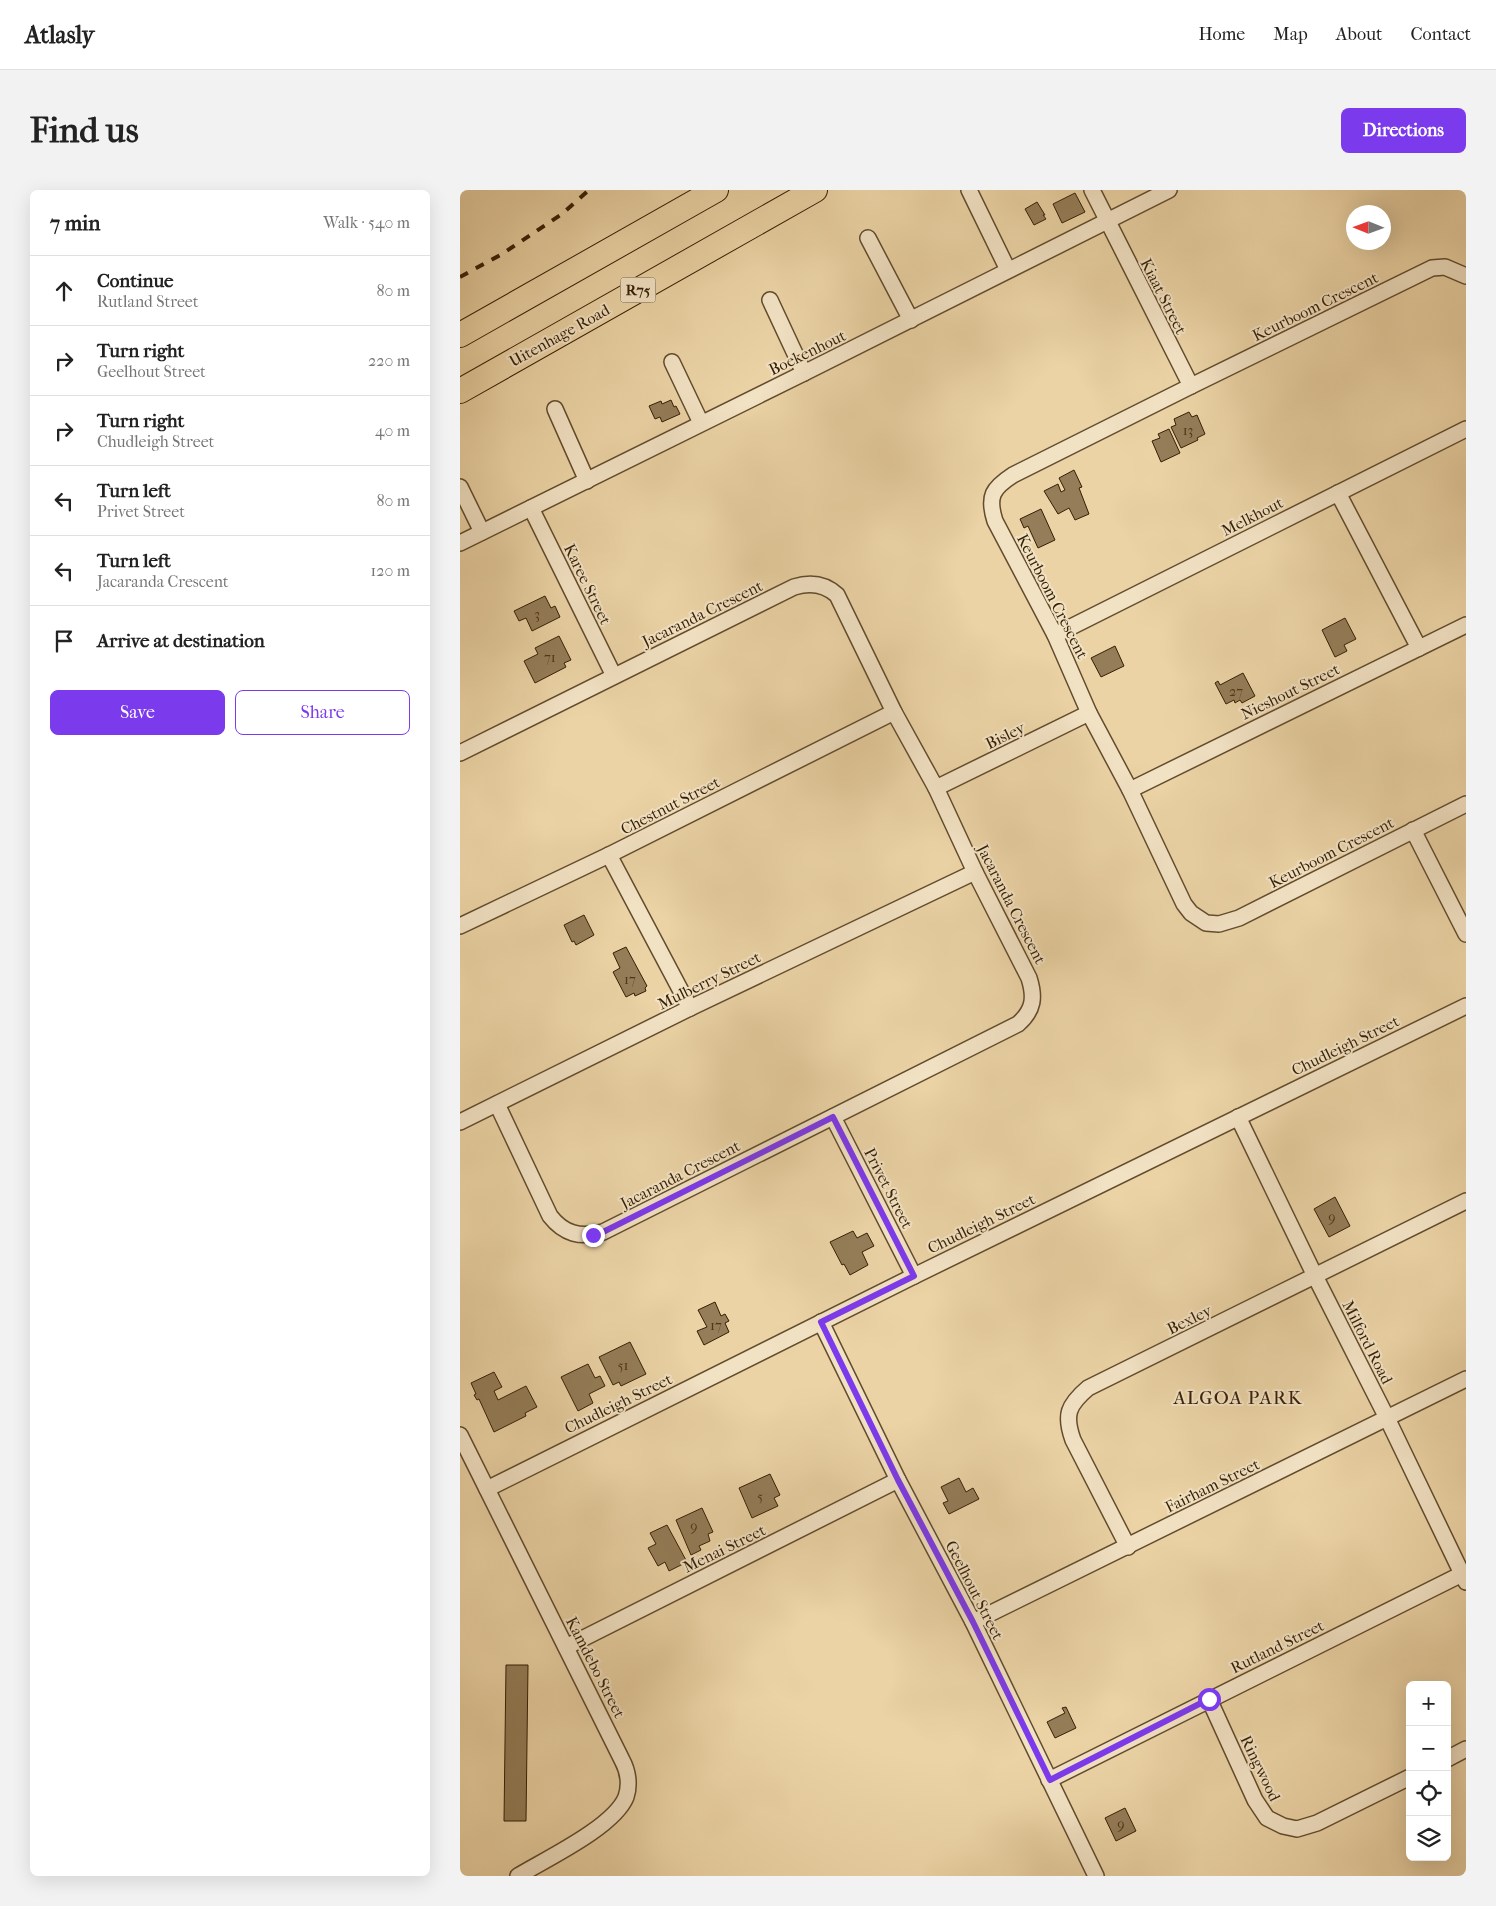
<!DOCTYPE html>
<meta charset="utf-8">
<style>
:root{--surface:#fff;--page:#f2f2f2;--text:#222;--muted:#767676;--line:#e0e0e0;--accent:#7c3aed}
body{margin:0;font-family:"IM FELL French Canon",serif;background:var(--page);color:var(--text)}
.controls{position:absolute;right:15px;bottom:15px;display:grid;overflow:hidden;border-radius:8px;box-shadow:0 5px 20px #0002}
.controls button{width:45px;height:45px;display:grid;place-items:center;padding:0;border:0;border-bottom:1px solid var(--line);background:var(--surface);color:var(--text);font:25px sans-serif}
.compass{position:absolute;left:886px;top:15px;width:45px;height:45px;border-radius:50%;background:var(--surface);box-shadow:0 5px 20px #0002;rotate:271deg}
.stop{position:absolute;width:15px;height:15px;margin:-11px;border:4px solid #7c3aed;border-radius:50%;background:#fff}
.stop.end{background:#7c3aed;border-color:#fff;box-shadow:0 1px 5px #0008}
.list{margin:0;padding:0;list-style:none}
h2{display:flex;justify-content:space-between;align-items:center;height:65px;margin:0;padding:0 20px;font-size:21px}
h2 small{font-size:16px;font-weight:400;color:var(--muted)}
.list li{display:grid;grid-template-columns:32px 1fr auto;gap:15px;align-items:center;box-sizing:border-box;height:70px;padding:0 20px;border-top:1px solid var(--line)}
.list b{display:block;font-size:19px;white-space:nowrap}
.list p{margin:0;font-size:16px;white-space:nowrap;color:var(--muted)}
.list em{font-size:16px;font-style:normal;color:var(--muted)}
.actions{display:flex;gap:10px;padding:15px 20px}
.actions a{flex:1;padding:11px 0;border:1px solid var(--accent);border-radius:8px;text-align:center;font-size:18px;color:var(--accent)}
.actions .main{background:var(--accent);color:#fff}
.icon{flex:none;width:28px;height:28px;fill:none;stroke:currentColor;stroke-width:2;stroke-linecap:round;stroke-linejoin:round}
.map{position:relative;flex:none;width:1006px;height:1686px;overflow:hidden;border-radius:8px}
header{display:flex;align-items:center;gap:30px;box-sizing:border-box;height:70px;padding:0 25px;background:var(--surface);border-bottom:1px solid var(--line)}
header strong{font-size:24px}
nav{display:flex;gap:28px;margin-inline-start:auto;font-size:18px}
.intro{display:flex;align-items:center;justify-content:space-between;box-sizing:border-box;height:120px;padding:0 30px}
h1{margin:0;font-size:35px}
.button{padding:12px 22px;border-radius:8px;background:var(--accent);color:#fff;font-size:18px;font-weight:700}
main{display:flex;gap:30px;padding:0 30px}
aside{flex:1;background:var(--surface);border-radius:8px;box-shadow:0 5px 20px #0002}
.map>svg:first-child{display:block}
.building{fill:#947d58;stroke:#351f05}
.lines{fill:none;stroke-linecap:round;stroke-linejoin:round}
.street-casing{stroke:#624c2d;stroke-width:18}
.primary-casing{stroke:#351f05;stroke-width:26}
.street{stroke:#f2e2c4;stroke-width:15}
.primary{stroke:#ebd3a5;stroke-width:24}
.rail{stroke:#351f05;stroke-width:4;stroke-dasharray:9 9;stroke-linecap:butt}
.route{stroke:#7c3aed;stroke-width:6}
.labels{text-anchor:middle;stroke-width:4;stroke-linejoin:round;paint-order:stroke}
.number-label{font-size:14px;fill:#4d361a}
.shield{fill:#f2e2c4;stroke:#6e5a3e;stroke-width:1}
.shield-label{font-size:15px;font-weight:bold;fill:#351f05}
.street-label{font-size:16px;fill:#351f05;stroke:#f2e2c4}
.quarter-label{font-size:19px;letter-spacing:1px;fill:#351f05;stroke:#f2e2c4}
</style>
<header>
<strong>Atlasly</strong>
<nav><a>Home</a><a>Map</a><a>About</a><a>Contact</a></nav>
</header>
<div class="intro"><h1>Find us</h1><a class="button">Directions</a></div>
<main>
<aside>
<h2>7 min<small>Walk · 540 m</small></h2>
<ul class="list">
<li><svg class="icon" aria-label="ahead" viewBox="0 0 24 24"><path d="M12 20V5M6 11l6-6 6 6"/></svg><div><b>Continue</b><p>Rutland Street</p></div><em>80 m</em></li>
<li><svg class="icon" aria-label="right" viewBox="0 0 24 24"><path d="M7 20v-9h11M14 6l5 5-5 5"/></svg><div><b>Turn right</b><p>Geelhout Street</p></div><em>220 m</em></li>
<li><svg class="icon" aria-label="right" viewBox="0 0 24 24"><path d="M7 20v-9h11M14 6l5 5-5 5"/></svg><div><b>Turn right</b><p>Chudleigh Street</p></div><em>40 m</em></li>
<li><svg class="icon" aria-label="left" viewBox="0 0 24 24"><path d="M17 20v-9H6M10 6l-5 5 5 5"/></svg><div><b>Turn left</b><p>Privet Street</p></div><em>80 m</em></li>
<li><svg class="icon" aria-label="left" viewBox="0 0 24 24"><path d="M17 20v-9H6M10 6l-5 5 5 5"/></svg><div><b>Turn left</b><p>Jacaranda Crescent</p></div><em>120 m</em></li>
<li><svg class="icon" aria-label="arrive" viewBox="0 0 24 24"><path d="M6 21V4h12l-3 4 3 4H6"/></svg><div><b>Arrive at destination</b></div></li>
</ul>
<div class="actions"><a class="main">Save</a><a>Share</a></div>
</aside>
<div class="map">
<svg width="1006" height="1686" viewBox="0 0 1006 1686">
<rect width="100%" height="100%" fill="#ebd3a5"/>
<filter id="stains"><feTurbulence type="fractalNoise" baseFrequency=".004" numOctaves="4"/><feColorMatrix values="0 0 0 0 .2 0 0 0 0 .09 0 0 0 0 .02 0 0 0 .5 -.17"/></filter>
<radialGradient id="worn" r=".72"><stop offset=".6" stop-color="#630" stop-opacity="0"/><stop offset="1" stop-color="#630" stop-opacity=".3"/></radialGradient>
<g class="building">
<path d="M 615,3 L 625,22 L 602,33 L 593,14 Z"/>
<path d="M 577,12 L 585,25 L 583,25 L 586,29 L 574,35 L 565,19 Z"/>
<path d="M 211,210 L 214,217 L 216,216 L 220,224 L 202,232 L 200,227 L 195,229 L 189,216 L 201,211 L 202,214 Z"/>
<path d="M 729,222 L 732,227 L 737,225 L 745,244 L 737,248 L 738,250 L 721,258 L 711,237 L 716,235 L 714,229 Z"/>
<path d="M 709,239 L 720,263 L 701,272 L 692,251 L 700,248 L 698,244 Z"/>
<path d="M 614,280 L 622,297 L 619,298 L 629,324 L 615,330 L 609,318 L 598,324 L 584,301 L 598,294 L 601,302 L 605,300 L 599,288 Z"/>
<path d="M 581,319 L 595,350 L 578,358 L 568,336 L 564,338 L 560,329 Z"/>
<path d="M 85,406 L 91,418 L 95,416 L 100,427 L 72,441 L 66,428 L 59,431 L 54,421 Z"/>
<path d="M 885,428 L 896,449 L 884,455 L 887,461 L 875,467 L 862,440 Z"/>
<path d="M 99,446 L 111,470 L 104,473 L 106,477 L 75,493 L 64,471 L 78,464 L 75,458 Z"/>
<path d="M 655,456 L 664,476 L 641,487 L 631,468 Z"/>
<path d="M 783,483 L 795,506 L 782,513 L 780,510 L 775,513 L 774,510 L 766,514 L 755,493 L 758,491 L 760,495 Z"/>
<path d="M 124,725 L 134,745 L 116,755 L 114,751 L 112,752 L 104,735 Z"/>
<path d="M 166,757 L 187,796 L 185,798 L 186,801 L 175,806 L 174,803 L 166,807 L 153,782 L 160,778 L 153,763 Z"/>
<path d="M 875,1007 L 890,1036 L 869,1047 L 854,1019 Z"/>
<path d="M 393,1041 L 397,1048 L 407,1043 L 414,1056 L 402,1062 L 408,1075 L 390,1085 L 384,1074 L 382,1075 L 370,1052 Z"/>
<path d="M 255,1112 L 261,1126 L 265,1124 L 269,1131 L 265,1133 L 269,1142 L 244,1155 L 237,1141 L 247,1137 L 238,1120 Z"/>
<path d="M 170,1152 L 186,1184 L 161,1196 L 159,1192 L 153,1195 L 139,1167 Z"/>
<path d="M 128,1174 L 135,1188 L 140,1186 L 145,1196 L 129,1204 L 133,1213 L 118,1221 L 101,1187 Z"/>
<path d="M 34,1182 L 42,1197 L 34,1201 L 38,1210 L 66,1196 L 77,1217 L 65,1223 L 66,1226 L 34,1242 L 19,1209 L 17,1210 L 14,1205 L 16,1204 L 11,1193 Z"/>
<path d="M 310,1284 L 320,1305 L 314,1308 L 318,1316 L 292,1328 L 279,1298 Z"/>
<path d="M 499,1288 L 506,1302 L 513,1298 L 519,1309 L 489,1324 L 483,1313 L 488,1311 L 481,1297 Z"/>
<path d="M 242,1318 L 253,1342 L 248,1344 L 250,1351 L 239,1356 L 241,1360 L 231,1365 L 216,1330 Z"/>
<path d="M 207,1335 L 227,1372 L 209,1381 L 205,1372 L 198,1376 L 188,1358 L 196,1354 L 190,1343 Z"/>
<path d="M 46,1475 L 68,1475 L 66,1631 L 44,1631 Z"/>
<path d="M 606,1517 L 616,1538 L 595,1548 L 587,1532 L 605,1523 L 602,1518 Z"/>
<path d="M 665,1618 L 676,1641 L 656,1651 L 645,1628 Z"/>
</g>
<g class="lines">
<defs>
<g id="street">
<path d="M 509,0 L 548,80"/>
<path d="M 632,0 L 731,196"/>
<path d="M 408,48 L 451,130"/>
<path d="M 1006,86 L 985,77 L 972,78 L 731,196 L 553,285 C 533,298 527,306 535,331 L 595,445 L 629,523 L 670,600 L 724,714 L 731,723 L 746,733 L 759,734 L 779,728 L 1006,614"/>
<path d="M 310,110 L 344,183"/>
<path d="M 212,172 L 241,233"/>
<path d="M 95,219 L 127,291"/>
<path d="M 0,297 L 22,342"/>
<path d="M 878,303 L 959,458"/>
<path d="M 71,318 L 154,486"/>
<path d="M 0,353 L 344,183 L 709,0"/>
<path d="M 595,445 L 1006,239"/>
<path d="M 0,563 L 334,397 C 350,392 365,394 377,405 L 434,522 L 476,598 L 515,682 L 569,788 C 575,807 574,820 558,834 L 143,1042 C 120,1048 104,1044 90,1026 L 37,914"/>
<path d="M 476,598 L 629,523"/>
<path d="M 670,600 L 1006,435"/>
<path d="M 953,640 L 1006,744"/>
<path d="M 149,665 L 230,818"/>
<path d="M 0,736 L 149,665 L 434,522"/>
<path d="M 373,927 L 454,1086"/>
<path d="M 778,927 L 855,1086 L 927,1228 L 1006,1392"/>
<path d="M 0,932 L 230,818 L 515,682"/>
<path d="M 361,1132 L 438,1290 L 513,1432 L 636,1686"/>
<path d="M 0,1245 L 162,1570 C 168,1581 170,1595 166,1607 C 154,1637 86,1669 58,1686"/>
<path d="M 27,1299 L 454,1086 L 1006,816"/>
<path d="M 668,1357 L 613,1250 C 604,1225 608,1215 628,1198 L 1006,1011"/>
<path d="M 513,1432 L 1006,1189"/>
<path d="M 106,1457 L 438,1290"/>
<path d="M 749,1509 L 795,1610 L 807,1628 L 823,1636 L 837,1639 L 857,1633 L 950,1587"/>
<path d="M 987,1569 L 1006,1559"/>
<path d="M 589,1590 L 1006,1382"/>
</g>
<g id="primary">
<path d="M 0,145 L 256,0"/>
<path d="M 0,201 L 355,0"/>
</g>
</defs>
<use href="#street" class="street-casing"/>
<use href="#primary" class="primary-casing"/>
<use href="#street" class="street"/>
<use href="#primary" class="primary"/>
<path class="rail" d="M 0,87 L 42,64 L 102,24 L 129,0"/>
</g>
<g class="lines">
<path class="route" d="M 133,1045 L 143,1042 L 373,927 L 454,1086 L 361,1132 L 438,1290 L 513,1432 L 590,1590 L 749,1509"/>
</g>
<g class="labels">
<g class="number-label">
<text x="728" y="245">13</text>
<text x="77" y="429">3</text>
<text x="90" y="472">71</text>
<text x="776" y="506">27</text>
<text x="170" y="794">17</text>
<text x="872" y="1032">9</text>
<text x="256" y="1140">17</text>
<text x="163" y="1180">51</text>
<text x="300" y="1311">5</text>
<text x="234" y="1341">9</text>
<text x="661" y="1639">9</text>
</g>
<rect class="shield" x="160.5" y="87.5" width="35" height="25" rx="4"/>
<g class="shield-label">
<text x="178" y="105">R75</text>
</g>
<g class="street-label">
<text transform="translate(704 106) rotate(63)" y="6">Kiaat Street</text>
<text transform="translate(855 116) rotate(-26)" y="6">Keurboom Crescent</text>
<text transform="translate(99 145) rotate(-29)" y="6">Uitenhage Road</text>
<text transform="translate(347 162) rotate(-26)" y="6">Boekenhout</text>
<text transform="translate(792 326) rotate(-27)" y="6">Melkhout</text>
<text transform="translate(128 394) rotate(64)" y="6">Karee Street</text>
<text transform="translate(593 406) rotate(63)" y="6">Keurboom Crescent</text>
<text transform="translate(242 423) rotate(-26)" y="6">Jacaranda Crescent</text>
<text transform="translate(830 501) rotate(-26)" y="6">Nieshout Street</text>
<text transform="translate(545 545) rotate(-26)" y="6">Bisley</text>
<text transform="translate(210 615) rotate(-27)" y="6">Chestnut Street</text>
<text transform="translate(871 662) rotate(-27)" y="6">Keurboom Crescent</text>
<text transform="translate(552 714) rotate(63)" y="6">Jacaranda Crescent</text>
<text transform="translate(249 790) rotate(-26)" y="6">Mulberry Street</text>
<text transform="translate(885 855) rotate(-26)" y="6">Chudleigh Street</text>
<text transform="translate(220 984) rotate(-27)" y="6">Jacaranda Crescent</text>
<text transform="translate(429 998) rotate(63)" y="6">Privet Street</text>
<text transform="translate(521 1033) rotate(-26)" y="6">Chudleigh Street</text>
<text transform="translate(729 1129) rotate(-26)" y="6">Bexley</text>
<text transform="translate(908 1152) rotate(63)" y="6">Milford Road</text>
<text transform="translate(158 1213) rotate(-26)" y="6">Chudleigh Street</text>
<text transform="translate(752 1295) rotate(-26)" y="6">Fairham Street</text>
<text transform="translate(264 1358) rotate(-26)" y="6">Menai Street</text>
<text transform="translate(515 1400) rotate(63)" y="6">Geelhout Street</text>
<text transform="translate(817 1456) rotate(-26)" y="6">Rutland Street</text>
<text transform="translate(136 1477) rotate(63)" y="6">Kamdebo Street</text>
<text transform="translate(801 1578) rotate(64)" y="6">Ringwood</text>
</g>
<g class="quarter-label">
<text x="778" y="1214">ALGOA PARK</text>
</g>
</g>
<rect width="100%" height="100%" filter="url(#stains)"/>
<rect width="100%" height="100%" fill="url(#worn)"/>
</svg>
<div class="controls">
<button>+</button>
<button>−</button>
<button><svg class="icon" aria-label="locate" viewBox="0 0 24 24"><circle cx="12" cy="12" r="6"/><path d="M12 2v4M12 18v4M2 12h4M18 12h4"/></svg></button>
<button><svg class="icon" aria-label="layers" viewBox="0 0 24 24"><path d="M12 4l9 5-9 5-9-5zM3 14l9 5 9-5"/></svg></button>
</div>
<svg class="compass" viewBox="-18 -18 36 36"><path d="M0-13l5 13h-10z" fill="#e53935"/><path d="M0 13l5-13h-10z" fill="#767676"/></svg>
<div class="stop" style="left:749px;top:1509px"></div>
<div class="stop end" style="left:133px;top:1045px"></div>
</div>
</main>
